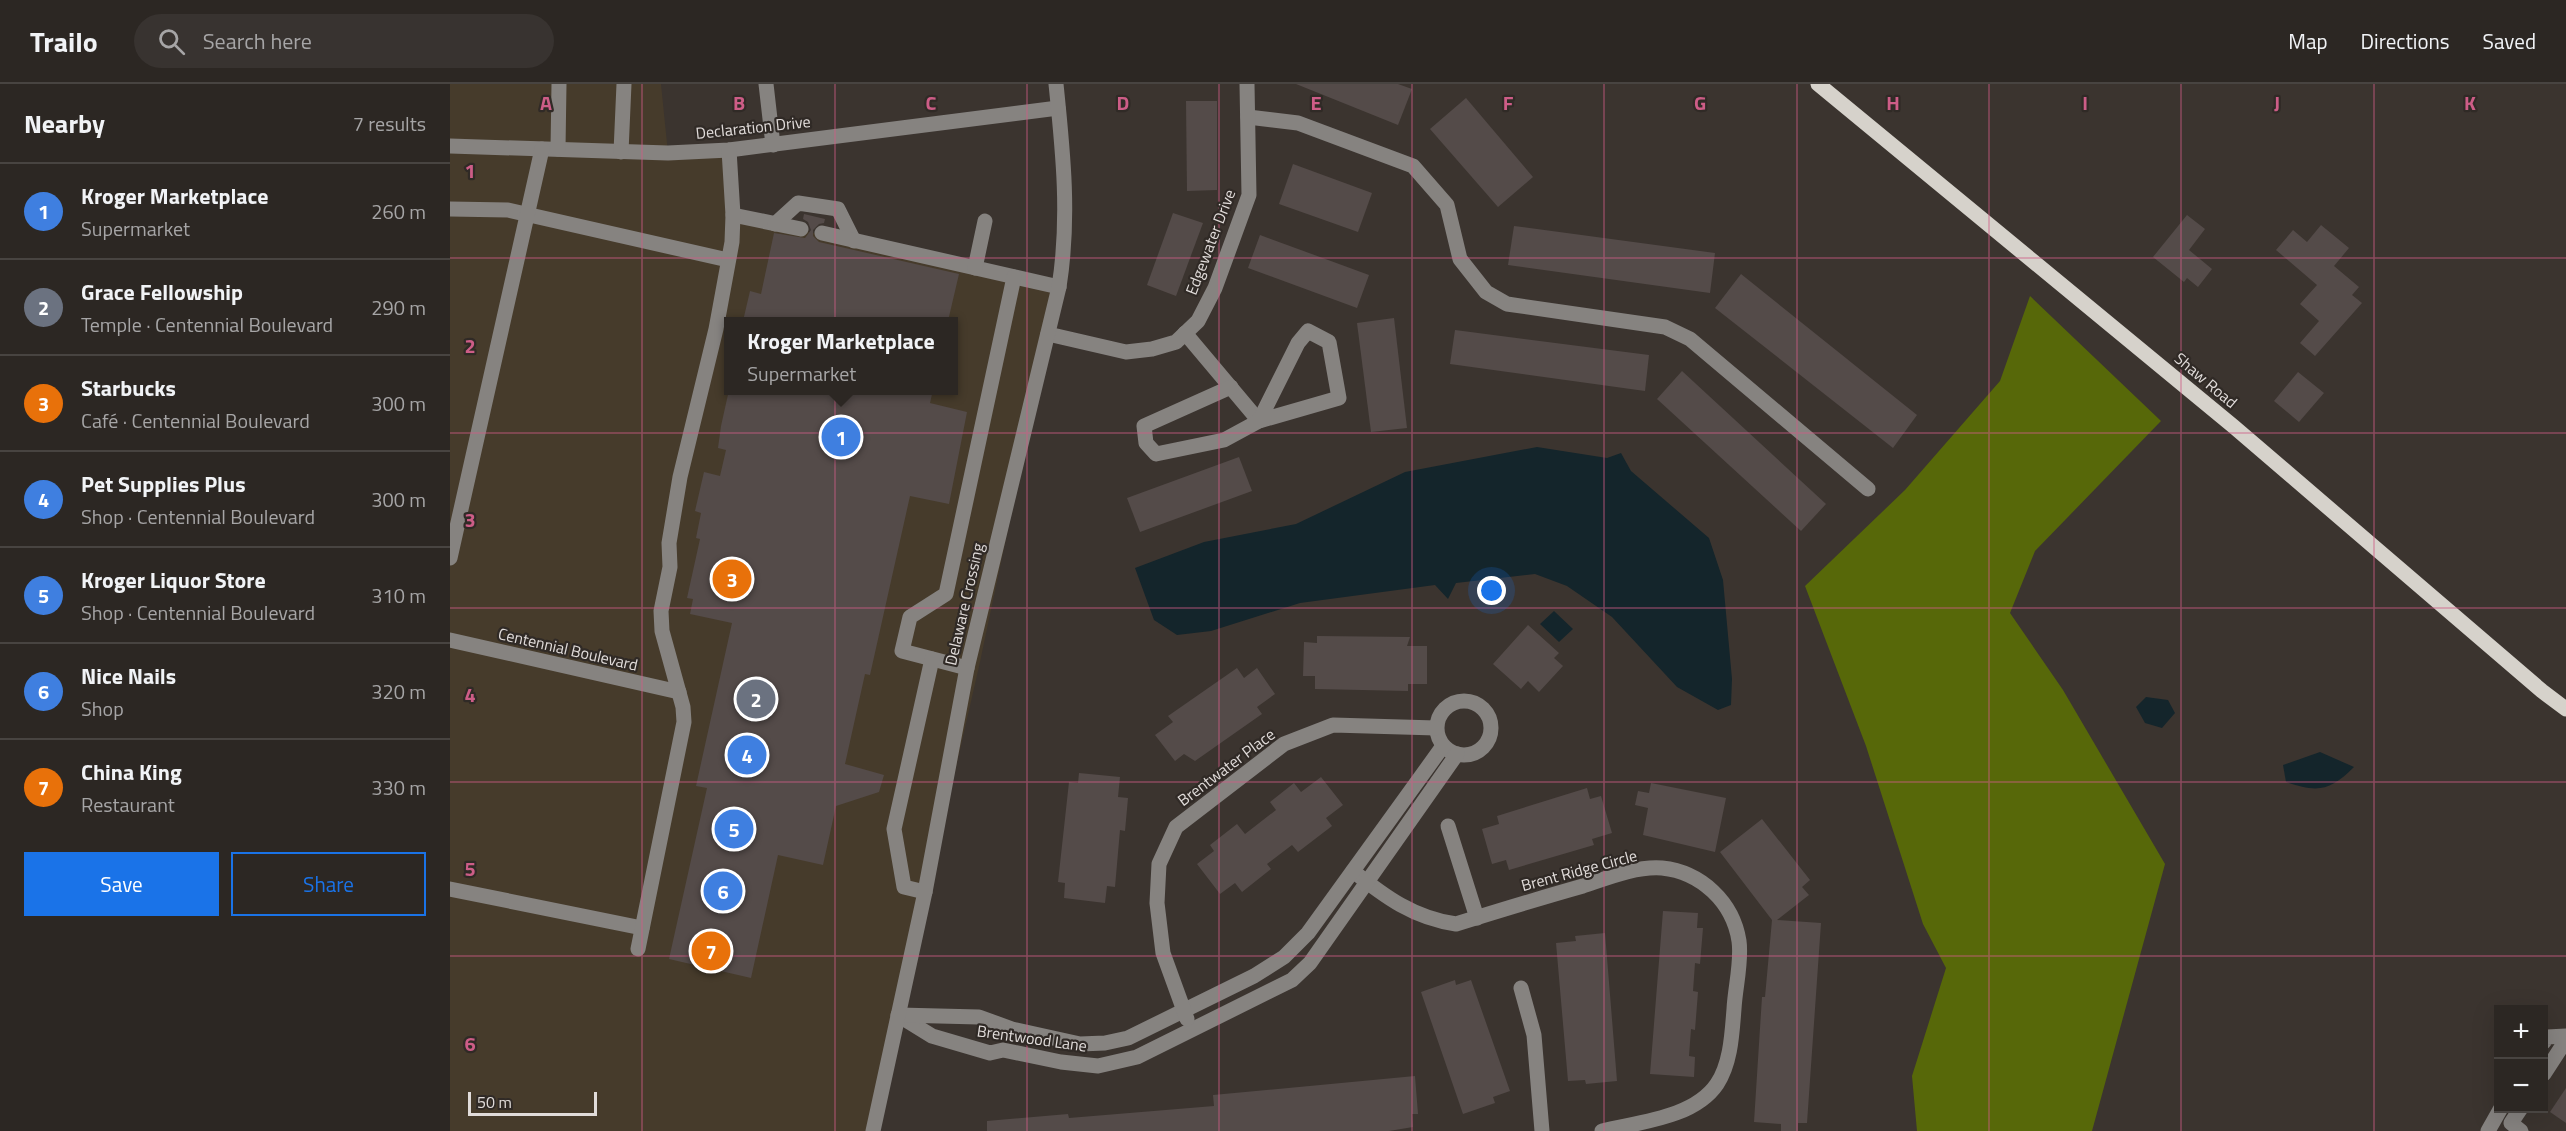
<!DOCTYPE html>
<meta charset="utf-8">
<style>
:root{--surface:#2c2723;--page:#383330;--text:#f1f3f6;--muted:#a6a5a6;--line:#484441;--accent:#1a73e8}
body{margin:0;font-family:"Titillium Web",sans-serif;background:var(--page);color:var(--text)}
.controls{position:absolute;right:18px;bottom:18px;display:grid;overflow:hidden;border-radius:0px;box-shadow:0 6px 24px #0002}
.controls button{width:54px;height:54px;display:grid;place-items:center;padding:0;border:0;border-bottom:2px solid var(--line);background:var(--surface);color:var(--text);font:30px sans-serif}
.scale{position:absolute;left:18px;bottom:15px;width:129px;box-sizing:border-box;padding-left:6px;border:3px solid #e1dcda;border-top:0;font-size:16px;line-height:21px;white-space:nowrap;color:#e1dcda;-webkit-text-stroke:4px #302a26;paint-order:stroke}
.you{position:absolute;left:1042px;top:507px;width:21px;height:21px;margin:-15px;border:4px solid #fff;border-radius:50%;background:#1a73e8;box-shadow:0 0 0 9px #1a73e833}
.badge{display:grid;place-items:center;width:39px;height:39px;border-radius:50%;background:var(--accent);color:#fff;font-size:20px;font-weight:700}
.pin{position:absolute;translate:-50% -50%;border:3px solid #fff;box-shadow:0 2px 6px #0006}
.popup{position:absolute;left:274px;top:233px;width:234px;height:78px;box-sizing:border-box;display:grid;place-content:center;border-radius:0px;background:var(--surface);filter:drop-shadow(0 2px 4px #0005);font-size:20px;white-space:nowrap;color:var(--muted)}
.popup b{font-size:22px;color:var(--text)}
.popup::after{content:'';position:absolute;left:50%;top:100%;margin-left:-12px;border:12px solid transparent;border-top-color:var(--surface)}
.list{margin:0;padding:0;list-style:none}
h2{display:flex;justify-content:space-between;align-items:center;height:78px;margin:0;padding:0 24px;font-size:26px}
h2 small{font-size:20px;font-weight:400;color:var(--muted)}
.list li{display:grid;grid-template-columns:39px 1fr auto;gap:18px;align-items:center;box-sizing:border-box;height:96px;padding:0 24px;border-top:2px solid var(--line)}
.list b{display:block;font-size:22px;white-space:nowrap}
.list p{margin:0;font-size:20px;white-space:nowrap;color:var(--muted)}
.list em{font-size:20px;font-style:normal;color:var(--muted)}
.actions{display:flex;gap:12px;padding:18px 24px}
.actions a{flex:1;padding:14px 0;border:2px solid var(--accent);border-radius:0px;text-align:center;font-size:21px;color:var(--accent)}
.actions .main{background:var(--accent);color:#fff}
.icon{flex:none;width:33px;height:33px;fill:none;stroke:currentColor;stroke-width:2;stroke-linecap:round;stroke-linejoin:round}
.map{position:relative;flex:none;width:2116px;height:1047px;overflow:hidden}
header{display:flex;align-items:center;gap:36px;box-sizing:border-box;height:84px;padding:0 30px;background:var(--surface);border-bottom:2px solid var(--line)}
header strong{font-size:28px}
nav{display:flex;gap:33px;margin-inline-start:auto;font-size:21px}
.search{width:420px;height:54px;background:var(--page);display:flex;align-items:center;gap:15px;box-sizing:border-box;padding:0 21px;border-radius:33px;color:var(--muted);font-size:22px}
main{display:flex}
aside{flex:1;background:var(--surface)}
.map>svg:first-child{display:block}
.commercial{fill:#463b2b;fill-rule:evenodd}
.green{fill:#576809}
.water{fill:#14252b}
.building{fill:#544b49}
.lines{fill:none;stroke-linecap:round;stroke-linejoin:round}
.minor{stroke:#868380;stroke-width:15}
.major{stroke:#d6d2cb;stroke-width:15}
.grid{fill:none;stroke:#cd5d87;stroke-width:1.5;stroke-opacity:0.55}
.labels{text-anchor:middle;stroke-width:4.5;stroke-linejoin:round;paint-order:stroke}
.street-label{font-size:16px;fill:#e1dcda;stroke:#302a26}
.grid-label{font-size:20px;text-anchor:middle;font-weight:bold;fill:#cd5d87;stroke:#302a26;stroke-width:4.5;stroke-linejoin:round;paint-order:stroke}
</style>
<header>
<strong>Trailo</strong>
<div class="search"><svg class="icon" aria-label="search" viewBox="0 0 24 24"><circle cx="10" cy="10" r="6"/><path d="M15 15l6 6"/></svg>Search here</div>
<nav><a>Map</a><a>Directions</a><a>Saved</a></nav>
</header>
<main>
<aside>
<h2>Nearby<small>7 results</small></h2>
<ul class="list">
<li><span class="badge" style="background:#3f7fe0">1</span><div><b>Kroger Marketplace</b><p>Supermarket</p></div><em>260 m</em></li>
<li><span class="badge" style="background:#6b7280">2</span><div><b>Grace Fellowship</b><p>Temple · Centennial Boulevard</p></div><em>290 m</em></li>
<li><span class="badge" style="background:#e8710a">3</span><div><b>Starbucks</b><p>Café · Centennial Boulevard</p></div><em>300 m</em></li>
<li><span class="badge" style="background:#3f7fe0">4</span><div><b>Pet Supplies Plus</b><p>Shop · Centennial Boulevard</p></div><em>300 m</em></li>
<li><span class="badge" style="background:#3f7fe0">5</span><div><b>Kroger Liquor Store</b><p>Shop · Centennial Boulevard</p></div><em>310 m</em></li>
<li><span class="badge" style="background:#3f7fe0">6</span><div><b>Nice Nails</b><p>Shop</p></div><em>320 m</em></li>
<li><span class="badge" style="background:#e8710a">7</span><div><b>China King</b><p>Restaurant</p></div><em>330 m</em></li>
</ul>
<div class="actions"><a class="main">Save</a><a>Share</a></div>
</aside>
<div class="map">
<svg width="2116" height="1047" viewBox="0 0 2116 1047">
<rect width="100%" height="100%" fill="#3b342f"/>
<path class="commercial" d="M 0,0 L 211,0 L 218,69 L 279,66 L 283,131 L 609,203 L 530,578 L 423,1047 L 0,1047 ZM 278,238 L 504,238 L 504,306 L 278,306 Z"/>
<path class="green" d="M 1580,212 L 1711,337 L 1585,467 L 1560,529 L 1613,606 L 1715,780 L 1642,1047 L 1467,1047 L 1462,992 L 1496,884 L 1473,840 L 1416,662 L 1355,502 L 1455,406 L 1550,297 Z"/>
<g class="water">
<path d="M 1087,363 L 1157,374 L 1171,369 L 1181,387 L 1259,454 L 1273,496 L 1282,595 L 1281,621 L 1268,626 L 1227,603 L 1162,533 L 1117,502 L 1085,490 L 1006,499 L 998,515 L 985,501 L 850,519 L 761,547 L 727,551 L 704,536 L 685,484 L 754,458 L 846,440 L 955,388 Z"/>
<path d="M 1104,527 L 1123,545 L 1109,558 L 1090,540 Z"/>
<path d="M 1696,613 L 1718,616 L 1725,629 L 1712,644 L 1695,639 L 1686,623 Z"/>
<path d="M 1870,668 L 1904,683 C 1880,707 1868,709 1836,698 L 1833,681 Z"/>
</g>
<g class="building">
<path d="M 846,0 L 948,0 L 962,5 L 948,41 Z"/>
<path d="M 1016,14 L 1083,93 L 1048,123 L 980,45 Z"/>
<path d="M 736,17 L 767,17 L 767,106 L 737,107 Z"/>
<path d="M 843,80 L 922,109 L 908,148 L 829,120 Z"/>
<path d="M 723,129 L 753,139 L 726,212 L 697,201 Z"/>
<path d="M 354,130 L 375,135 L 374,139 L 369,140 L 363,146 L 363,152 L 369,158 L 509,190 L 498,237 L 293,237 L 300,207 L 311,210 L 324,149 L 355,154 L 361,146 L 358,138 L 353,135 Z"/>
<path d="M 1737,131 L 1755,145 L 1739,166 L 1762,185 L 1748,203 L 1737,194 L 1734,198 L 1703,173 Z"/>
<path d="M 1871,141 L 1899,164 L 1884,182 L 1909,203 L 1902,211 L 1912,219 L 1865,272 L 1850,259 L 1869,237 L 1850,220 L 1867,201 L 1826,166 L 1843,146 L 1857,158 Z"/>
<path d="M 1064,142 L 1265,169 L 1260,209 L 1058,181 Z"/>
<path d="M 810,151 L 919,191 L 907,224 L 798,184 Z"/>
<path d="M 1291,190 L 1467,331 L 1443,364 L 1265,224 Z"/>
<path d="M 944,234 L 957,344 L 921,348 L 907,239 Z"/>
<path d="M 1005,246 L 1199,271 L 1195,307 L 1000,280 Z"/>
<path d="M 1232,287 L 1376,420 L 1351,447 L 1207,315 Z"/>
<path d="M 1848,288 L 1874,309 L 1849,338 L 1824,317 Z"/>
<path d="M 279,306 L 483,306 L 480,319 L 517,328 L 499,420 L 460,412 L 420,591 L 415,590 L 395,680 L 434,691 L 429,708 L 386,722 L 373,781 L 328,771 L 301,894 L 219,875 L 257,704 L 246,702 L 282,539 L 240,530 L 243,515 L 237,514 L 250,455 L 246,454 L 251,429 L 245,427 L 254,388 L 270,392 L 276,366 L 268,364 L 271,342 Z"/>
<path d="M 789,373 L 802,407 L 690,448 L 677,414 Z"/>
<path d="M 1078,541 L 1109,569 L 1104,574 L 1113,582 L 1089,608 L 1078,597 L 1071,605 L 1043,580 Z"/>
<path d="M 867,552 L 960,553 L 957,562 L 977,562 L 977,600 L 958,600 L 958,607 L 865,605 L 865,592 L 853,592 L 854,558 L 867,559 Z"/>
<path d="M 787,584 L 794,594 L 807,584 L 825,610 L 807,623 L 812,630 L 745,677 L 734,670 L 725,677 L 705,651 L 723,638 L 718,632 Z"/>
<path d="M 629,689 L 670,693 L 668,713 L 678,714 L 675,747 L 670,746 L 665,803 L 657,802 L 655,819 L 614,814 L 615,799 L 608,798 L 619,698 L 628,699 Z"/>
<path d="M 871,693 L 893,721 L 876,734 L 882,742 L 848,768 L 842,761 L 817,780 L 821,785 L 792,808 L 785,799 L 770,810 L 747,780 L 764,767 L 760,761 L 787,740 L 795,750 L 826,726 L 820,718 L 844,699 L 851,708 Z"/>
<path d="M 1201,699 L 1276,714 L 1265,768 L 1193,751 L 1198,724 L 1185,721 L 1188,707 L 1199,709 Z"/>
<path d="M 1137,704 L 1140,715 L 1151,712 L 1162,749 L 1142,755 L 1144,761 L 1059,786 L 1056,776 L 1042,780 L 1032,745 L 1049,740 L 1047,732 Z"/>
<path d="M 1312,735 L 1360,796 L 1352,803 L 1359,811 L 1327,836 L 1371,839 L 1357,1039 L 1348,1039 L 1348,1047 L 1331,1047 L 1331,1040 L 1304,1038 L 1312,913 L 1315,913 L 1322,836 L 1270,768 Z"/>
<path d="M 1213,827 L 1248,829 L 1247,844 L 1253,844 L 1250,880 L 1245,879 L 1243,907 L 1248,908 L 1245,946 L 1241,945 L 1239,972 L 1245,973 L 1244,993 L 1200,990 Z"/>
<path d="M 1155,849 L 1167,997 L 1136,1000 L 1135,996 L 1118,997 L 1106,859 L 1126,857 L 1125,852 Z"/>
<path d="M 1005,896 L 1006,901 L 1021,896 L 1060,1007 L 1043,1013 L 1045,1019 L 1013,1030 L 971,908 Z"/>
<path d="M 965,992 L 968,1030 L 962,1030 L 963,1043 L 939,1047 L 537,1047 L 537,1037 L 618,1030 L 619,1034 L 764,1022 L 763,1011 Z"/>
<path d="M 2116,1004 L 2116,1039 L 2100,1028 Z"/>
</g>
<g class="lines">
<g class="minor">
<path d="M 316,0 L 323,61"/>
<path d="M 798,33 L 848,39 L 963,82 L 997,121 L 1010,175 L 1036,208 L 1057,220 L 1215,243 L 1240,255 L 1418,405"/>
<path d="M 0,62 L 218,69 L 279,66 L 608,24"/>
<path d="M 108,65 L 109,0"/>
<path d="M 171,68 L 174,0"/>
<path d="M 0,125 L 58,126 L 278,176"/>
<path d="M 283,131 L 351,145"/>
<path d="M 325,140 L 348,119 L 388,125 L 404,157"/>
<path d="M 372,149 L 609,203"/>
<path d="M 525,184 L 535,137"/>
<path d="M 735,249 L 809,337"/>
<path d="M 598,250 L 676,268 L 702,265 L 726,258 L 748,237 L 765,204 L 799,111 L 797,0"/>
<path d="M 781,303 L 694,342 L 696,359 L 706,370 L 774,356 L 809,337 L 889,314 L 879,258 L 858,247 L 848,259 L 809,337"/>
<path d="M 0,474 L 92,65"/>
<path d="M 0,556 L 229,608"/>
<path d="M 517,584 L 452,567 L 460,533 L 496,510 L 564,193"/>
<circle cx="1014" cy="644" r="27"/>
<path d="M 998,742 L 1027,834"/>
<path d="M 903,787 C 935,813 964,834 1006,840 C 1048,827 1090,814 1133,802 C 1157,794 1186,782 1212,784 C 1251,788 1283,818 1289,857 C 1292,878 1285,904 1284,925 C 1282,949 1281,979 1267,1000 C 1244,1034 1189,1038 1152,1047"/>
<path d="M 0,805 L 192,844"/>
<path d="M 475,808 L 454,803 L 444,745 L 482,575"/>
<path d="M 188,865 L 234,638 L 233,623 L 212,547 L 211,527 L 220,483 L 219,459 L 230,393 L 266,245 L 282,158 L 283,131 L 279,66"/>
<path d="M 1071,904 L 1084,951 L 1092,1047"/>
<path d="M 448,931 L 482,952 L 540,969 L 553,966 L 611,978 L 648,982 L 687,973 L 842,896 L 860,879 L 1007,670"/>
<path d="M 449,931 L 529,933 L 562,945 L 630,960 L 655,959 L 678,954 L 804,892 L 834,873 L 858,849 L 993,662"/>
<path d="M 737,935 L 713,869 L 707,819 L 709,780 L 726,743 L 834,660 L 883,641 L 986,644"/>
<path d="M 2094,958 L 2097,953 L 2116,952"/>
<path d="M 2094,990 L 2116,956"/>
<path d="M 423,1047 L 475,808 L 517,584 L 609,203 C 620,134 613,68 606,0"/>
<path d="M 2038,1047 L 2051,1024"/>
<path d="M 2071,1047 L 2061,1039 L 2071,1024"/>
</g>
<path class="major" d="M 1368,0 L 1783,342 L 2092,607 L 2116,625"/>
</g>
<path class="grid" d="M 192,0 L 192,1047M 385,0 L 385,1047M 577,0 L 577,1047M 769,0 L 769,1047M 962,0 L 962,1047M 1154,0 L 1154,1047M 1347,0 L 1347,1047M 1539,0 L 1539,1047M 1731,0 L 1731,1047M 1924,0 L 1924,1047M 0,174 L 2116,174M 0,349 L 2116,349M 0,524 L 2116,524M 0,698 L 2116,698M 0,872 L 2116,872"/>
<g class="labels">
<g class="street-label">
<text transform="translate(303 43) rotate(-6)" y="6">Declaration Drive</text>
<text transform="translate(760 158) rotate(-69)" y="6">Edgewater Drive</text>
<text transform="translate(1756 296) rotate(40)" y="6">Shaw Road</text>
<text transform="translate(514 520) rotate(-77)" y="6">Delaware Crossing</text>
<text transform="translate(118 565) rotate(13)" y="6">Centennial Boulevard</text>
<text transform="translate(776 683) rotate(-37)" y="6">Brentwater Place</text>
<text transform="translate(1129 786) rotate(-15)" y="6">Brent Ridge Circle</text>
<text transform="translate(582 954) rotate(8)" y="6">Brentwood Lane</text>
</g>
</g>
<g class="grid-label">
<text x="96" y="26">A</text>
<text x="289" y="26">B</text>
<text x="481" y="26">C</text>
<text x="673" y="26">D</text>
<text x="866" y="26">E</text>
<text x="1058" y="26">F</text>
<text x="1250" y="26">G</text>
<text x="1443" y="26">H</text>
<text x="1635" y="26">I</text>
<text x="1827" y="26">J</text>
<text x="2020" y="26">K</text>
<text x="20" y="94">1</text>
<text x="20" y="269">2</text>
<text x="20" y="443">3</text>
<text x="20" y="618">4</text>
<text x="20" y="792">5</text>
<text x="20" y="967">6</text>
</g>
</svg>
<div class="controls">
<button>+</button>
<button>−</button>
</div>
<div class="scale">50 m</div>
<div class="you"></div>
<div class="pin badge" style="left:391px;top:353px;background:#3f7fe0">1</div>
<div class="popup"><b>Kroger Marketplace</b>Supermarket</div>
<div class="pin badge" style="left:306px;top:615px;background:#6b7280">2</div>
<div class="pin badge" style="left:282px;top:495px;background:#e8710a">3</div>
<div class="pin badge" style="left:297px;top:671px;background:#3f7fe0">4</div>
<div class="pin badge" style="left:284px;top:745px;background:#3f7fe0">5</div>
<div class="pin badge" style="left:273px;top:807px;background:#3f7fe0">6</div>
<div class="pin badge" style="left:261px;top:867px;background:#e8710a">7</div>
</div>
</main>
